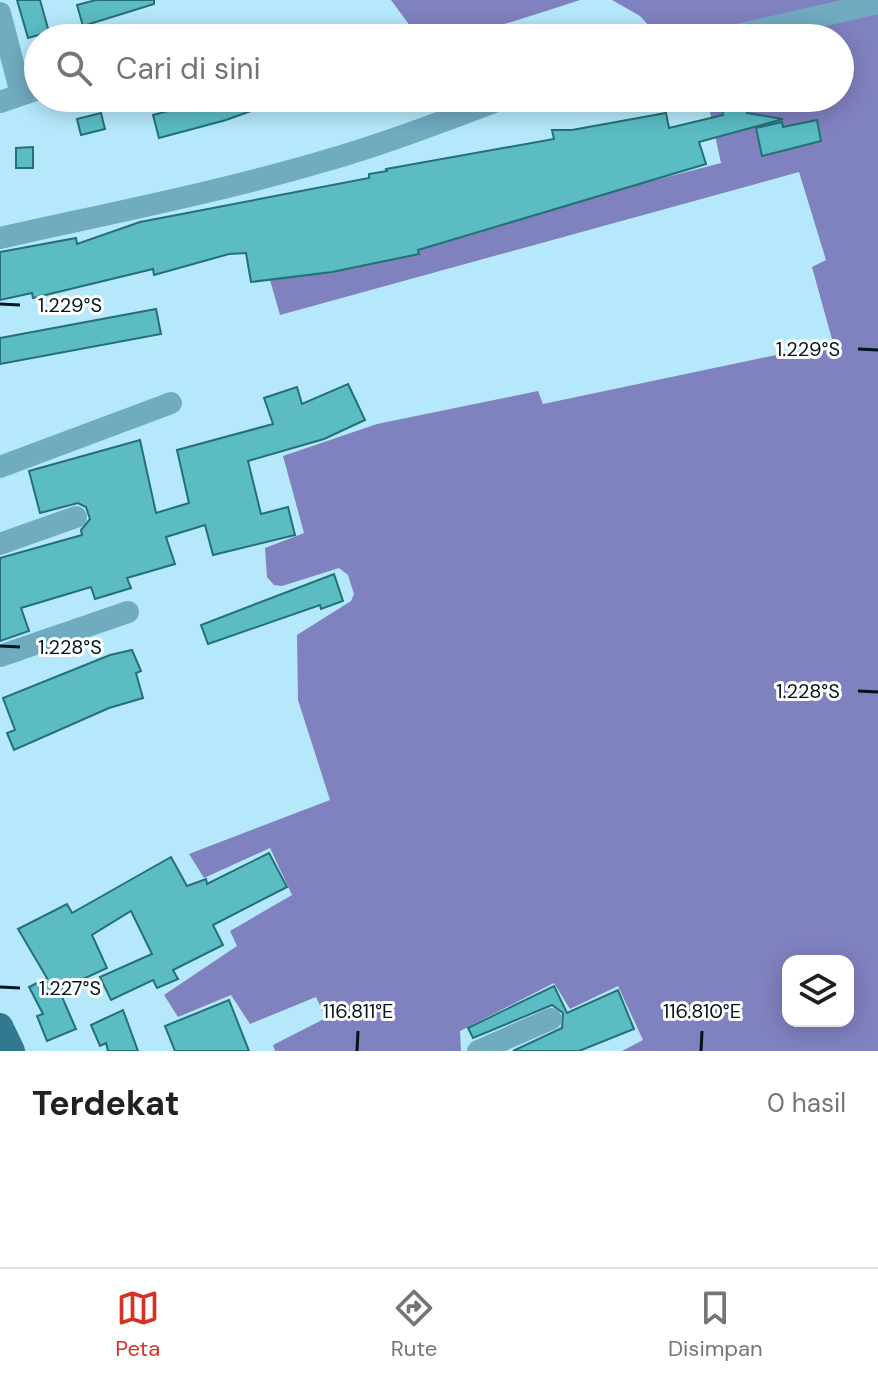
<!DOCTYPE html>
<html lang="id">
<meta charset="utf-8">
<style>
:root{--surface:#fff;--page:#f2f2f2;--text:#202124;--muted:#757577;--line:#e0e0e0;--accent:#d93025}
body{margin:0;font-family:"DM Sans",sans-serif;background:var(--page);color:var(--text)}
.controls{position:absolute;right:24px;bottom:24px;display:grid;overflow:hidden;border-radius:16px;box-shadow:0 4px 20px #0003}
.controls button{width:72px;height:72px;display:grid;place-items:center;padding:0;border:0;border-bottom:2px solid var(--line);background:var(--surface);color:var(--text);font:40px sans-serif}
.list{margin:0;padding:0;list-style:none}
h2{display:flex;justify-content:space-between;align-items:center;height:104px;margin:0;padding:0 32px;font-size:34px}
h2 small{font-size:26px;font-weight:400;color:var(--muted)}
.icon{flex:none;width:44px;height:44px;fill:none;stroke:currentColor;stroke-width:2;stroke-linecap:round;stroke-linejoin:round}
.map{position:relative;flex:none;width:878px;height:1051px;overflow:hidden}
.search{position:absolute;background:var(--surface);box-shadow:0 4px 20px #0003;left:24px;right:24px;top:24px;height:88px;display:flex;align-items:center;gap:20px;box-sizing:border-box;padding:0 28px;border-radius:44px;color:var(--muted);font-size:30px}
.sheet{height:216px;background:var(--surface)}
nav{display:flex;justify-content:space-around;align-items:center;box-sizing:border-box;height:112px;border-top:2px solid var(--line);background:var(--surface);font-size:22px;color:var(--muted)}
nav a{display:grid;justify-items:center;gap:4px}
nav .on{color:var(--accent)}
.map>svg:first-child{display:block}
.water{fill:#8081bf;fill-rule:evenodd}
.building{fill:#5bbcc4;stroke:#247075;stroke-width:2}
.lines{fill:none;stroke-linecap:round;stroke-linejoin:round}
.minor{stroke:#70abc0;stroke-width:22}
.major{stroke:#32788e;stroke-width:26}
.ticks{fill:none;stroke:#00151d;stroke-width:3}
.ticks-label{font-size:20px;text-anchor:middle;fill:#00151d;stroke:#fff;stroke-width:6;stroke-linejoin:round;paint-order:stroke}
</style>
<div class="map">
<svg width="878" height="1051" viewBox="0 0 878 1051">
<rect width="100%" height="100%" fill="#b5e8fb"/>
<g class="water">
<path d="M 391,0 L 580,0 C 529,16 473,38 419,38 Z"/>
<path d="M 612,0 L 878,0 L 878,1051 L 622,1051 L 643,1040 L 618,986 L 570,1009 L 554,983 L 460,1031 L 461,1051 L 275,1051 L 273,1045 L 326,1018 L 316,997 L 250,1024 L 231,995 L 178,1017 L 164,995 L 237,946 L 230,931 L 292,895 L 270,848 L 204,878 L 189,854 L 330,800 L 298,700 L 297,635 L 351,601 L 354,594 L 348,575 L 339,568 L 282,586 L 274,585 L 267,577 L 265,548 L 304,533 L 283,456 L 377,424 L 538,391 L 543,404 L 833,343 L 812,267 L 826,260 L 799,172 L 280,315 L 270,280 L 721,163 L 707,98 L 840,98 L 840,38 L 660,38 L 640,16 ZM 788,961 L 848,961 L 848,1021 L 788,1021 Z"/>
</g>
<g class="building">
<path d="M 17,0 L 40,0 L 49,32 L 28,38 Z"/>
<path d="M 96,0 L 154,0 L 154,4 L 83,26 L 77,5 Z"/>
<path d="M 217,98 L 281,100 L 226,120 L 159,138 L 153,115 Z"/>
<path d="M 744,104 L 747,113 L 783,119 L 699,142 L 706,164 L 418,250 L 419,254 L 332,272 L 251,282 L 246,253 L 229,254 L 154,275 L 153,269 L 33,298 L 32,293 L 0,300 L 0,252 L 76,238 L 77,244 L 140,222 L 369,178 L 369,174 L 387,171 L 386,169 L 554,139 L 552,130 L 572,130 L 666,113 L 669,128 L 723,115 L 722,109 Z"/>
<path d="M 101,113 L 105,129 L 81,135 L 77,119 Z"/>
<path d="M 817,120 L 821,141 L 762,156 L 756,128 L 782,122 L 783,127 Z"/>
<path d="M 33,147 L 33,168 L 16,168 L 16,148 Z"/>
<path d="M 156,309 L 161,334 L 0,364 L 0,338 Z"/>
<path d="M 348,384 L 365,420 L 324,439 L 248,461 L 261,514 L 288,507 L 295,535 L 213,555 L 205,525 L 166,537 L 175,564 L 127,578 L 131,588 L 95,599 L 91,587 L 21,608 L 29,631 L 0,641 L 0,558 L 82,535 L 81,530 L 90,519 L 86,507 L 78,503 L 40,513 L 29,471 L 140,440 L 156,513 L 189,503 L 177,450 L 273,424 L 264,398 L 297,387 L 302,404 Z"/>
<path d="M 334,574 L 343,601 L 321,609 L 320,605 L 208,644 L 201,625 Z"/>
<path d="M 132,650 L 141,671 L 136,673 L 143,698 L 109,708 L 14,750 L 7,733 L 15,730 L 3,698 L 110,655 Z"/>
<path d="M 269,853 L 287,887 L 213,925 L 223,945 L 173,970 L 178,979 L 157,988 L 153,980 L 111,1000 L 100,977 L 152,954 L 131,911 L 92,935 L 107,968 L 59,990 L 76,1029 L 47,1041 L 37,1016 L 43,1014 L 29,987 L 47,978 L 18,929 L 67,904 L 72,913 L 171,857 L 187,886 L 206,879 L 207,884 Z"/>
<path d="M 554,986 L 567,1013 L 618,990 L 634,1029 L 579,1051 L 513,1051 L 562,1028 L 563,1013 L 552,1005 L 473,1038 L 468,1028 Z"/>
<path d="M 229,1000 L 249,1051 L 175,1051 L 165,1026 Z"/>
<path d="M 123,1010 L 138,1051 L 108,1051 L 106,1043 L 100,1046 L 91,1025 Z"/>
</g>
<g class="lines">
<g class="minor">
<path d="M 0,13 L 21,94"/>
<path d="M 723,38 L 878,3"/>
<path d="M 0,102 L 38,89"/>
<path d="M 0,238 C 107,214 215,193 321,162 C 384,144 444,121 505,98"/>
<path d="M 0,467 L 171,403"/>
<path d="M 0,544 L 76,517"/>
<path d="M 0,656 L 128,612"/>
<path d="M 478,1051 L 551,1019"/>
</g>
<path class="major" d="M 0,1026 L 12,1051"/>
</g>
<path class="ticks" d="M 0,304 L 20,305M 858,349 L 878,350M 0,646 L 20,647M 858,691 L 878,692M 0,987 L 20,988M 357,1051 L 358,1031M 701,1051 L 702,1031"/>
<g class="ticks-label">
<text x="70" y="312">1.229°S</text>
<text x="808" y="356">1.229°S</text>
<text x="70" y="654">1.228°S</text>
<text x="808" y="698">1.228°S</text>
<text x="70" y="995">1.227°S</text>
<text x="358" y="1018">116.811°E</text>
<text x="702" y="1018">116.810°E</text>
</g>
</svg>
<div class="controls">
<button><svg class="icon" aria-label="layers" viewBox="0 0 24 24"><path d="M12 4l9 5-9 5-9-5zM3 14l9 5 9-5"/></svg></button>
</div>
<div class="search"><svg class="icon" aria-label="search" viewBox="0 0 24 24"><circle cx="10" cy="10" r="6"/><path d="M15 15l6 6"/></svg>Cari di sini</div>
</div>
<section class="sheet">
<h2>Terdekat<small>0 hasil</small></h2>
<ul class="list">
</ul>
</section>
<nav>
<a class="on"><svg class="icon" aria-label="map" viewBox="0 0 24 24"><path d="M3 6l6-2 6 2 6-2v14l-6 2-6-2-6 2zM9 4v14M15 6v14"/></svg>Peta</a>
<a><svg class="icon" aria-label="directions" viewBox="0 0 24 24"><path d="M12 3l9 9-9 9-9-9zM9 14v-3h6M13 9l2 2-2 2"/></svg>Rute</a>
<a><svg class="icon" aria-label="saved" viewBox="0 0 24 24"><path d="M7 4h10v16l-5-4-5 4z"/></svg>Disimpan</a>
</nav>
